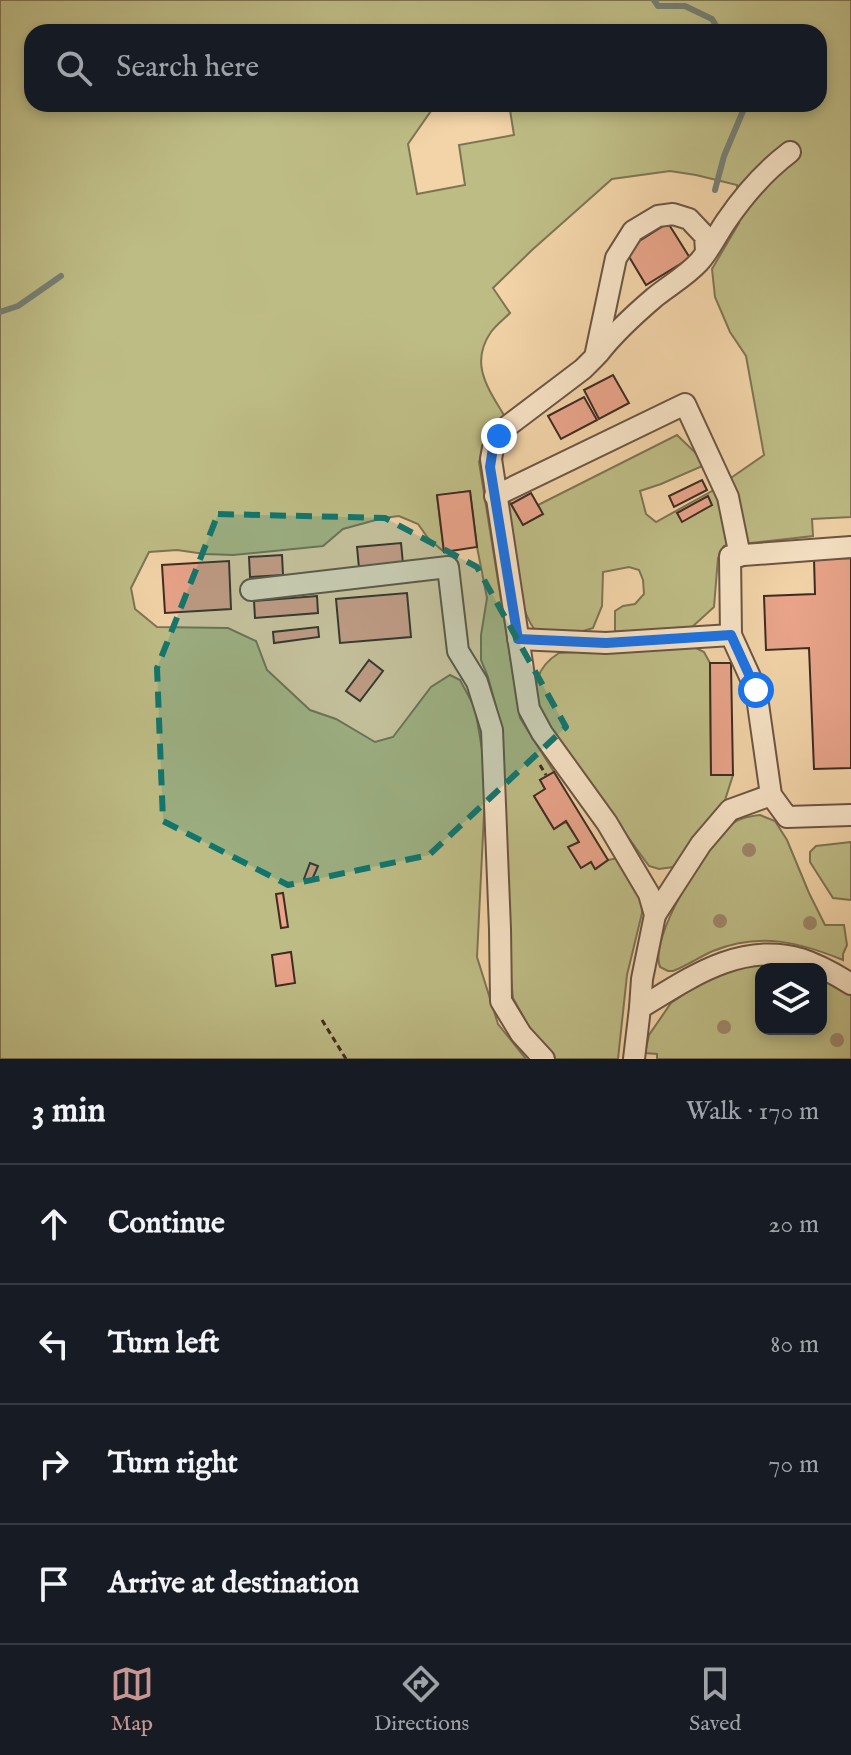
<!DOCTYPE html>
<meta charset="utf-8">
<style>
:root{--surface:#171b24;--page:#20242c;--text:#f1f3f6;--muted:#9ea1a6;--line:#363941;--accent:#c59692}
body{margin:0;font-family:"IM FELL English",serif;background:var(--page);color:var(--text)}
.controls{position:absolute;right:24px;bottom:24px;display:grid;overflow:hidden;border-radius:16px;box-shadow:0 4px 12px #0003}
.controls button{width:72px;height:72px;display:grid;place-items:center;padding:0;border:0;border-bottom:2px solid var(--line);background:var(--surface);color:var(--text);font:40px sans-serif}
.stop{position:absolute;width:24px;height:24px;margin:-18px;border:6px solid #1a73e8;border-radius:50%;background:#fff}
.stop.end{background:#1a73e8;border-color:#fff;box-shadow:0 2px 8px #0008}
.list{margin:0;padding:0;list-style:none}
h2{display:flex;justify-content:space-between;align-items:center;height:104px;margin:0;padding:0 32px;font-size:34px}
h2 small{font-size:26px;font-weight:400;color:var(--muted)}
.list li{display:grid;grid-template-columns:52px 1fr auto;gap:24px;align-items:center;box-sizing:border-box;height:120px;padding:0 32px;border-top:2px solid var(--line)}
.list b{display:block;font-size:30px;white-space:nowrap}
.list em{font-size:26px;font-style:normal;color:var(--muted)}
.icon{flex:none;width:44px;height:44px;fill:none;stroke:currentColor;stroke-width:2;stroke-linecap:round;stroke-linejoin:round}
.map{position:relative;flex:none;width:851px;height:1059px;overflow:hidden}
.search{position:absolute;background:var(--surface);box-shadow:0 4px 12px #0003;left:24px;right:24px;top:24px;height:88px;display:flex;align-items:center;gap:20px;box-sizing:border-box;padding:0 28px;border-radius:24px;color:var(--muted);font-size:30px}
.sheet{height:584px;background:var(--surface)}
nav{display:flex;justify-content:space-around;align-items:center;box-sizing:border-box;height:112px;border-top:2px solid var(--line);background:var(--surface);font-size:22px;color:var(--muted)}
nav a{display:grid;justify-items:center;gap:4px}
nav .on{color:var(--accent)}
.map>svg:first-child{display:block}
.green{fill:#bebc85;stroke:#7e7454;stroke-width:2;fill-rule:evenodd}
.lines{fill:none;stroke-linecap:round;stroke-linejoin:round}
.stream{stroke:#768075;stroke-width:6}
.building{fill:#e9a48a;stroke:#3f2b23;stroke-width:2}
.minor-casing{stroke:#6c5544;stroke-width:24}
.path{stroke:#3f2b23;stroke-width:3;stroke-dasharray:6 4;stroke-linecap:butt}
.minor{stroke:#f7e3c6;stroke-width:20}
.tree{fill:#9d876a}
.route{stroke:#1a73e8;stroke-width:10}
.marked{fill:#0f766e;fill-opacity:0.2;stroke:#0f766e;stroke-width:6;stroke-dasharray:16 10;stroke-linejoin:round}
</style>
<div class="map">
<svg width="851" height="1059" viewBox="0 0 851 1059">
<rect width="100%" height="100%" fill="#f2d4a8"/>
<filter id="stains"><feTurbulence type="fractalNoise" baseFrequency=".0025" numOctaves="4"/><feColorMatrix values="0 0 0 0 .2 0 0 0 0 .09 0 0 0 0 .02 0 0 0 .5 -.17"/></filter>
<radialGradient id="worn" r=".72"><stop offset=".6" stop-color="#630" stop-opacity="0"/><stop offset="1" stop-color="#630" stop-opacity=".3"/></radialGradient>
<g class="green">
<path d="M 0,0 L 851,0 L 851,517 L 812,519 L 813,536 L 724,546 L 718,558 L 714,607 L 692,627 L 615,632 L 615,611 L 623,606 L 635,604 L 644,594 L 643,580 L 639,570 L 629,567 L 603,572 L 602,606 L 593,628 C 579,633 552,640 539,633 C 517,620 509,529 505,503 L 510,502 L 511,504 L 523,525 L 542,514 L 538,505 L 677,435 L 707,464 L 661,484 L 640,491 L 646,514 L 656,522 L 712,491 L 764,455 L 746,356 L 730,332 L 715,297 L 712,269 L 739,223 L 737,185 L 696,175 L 670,171 L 612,179 L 532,250 L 493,288 L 510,313 C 504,319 496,325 491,332 C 469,364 488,388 505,417 L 488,431 L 479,462 L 520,718 L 554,772 L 540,780 L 545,789 L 534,796 L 554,829 L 566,822 L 579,842 L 569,848 L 581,868 L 591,862 L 596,869 L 608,860 L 618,858 C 628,875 643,893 642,913 L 627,975 L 618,1059 L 553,1059 L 545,1052 L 529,1027 L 513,998 L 509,957 L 500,756 L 496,707 L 488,677 L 481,660 L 481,635 L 487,598 L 477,547 L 470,491 L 437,496 L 444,552 L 428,538 L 418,524 L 399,516 L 383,518 L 343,529 L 323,546 L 233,555 L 205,554 L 177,550 L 149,552 L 131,588 L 135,609 L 157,627 L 228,628 L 256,641 L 267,670 L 310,710 L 336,719 L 375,742 L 393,737 L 431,687 L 450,675 L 460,680 L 475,708 L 486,773 L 477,957 L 498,1024 L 526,1059 L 0,1059 ZM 32,32 L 819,32 L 819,104 L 509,104 L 514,135 L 459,145 L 465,185 L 417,194 L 408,144 L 431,111 L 474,104 L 32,104 Z"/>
<path d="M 692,646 L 704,652 L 710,663 L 711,775 L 733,775 L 725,800 L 673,867 L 659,869 L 649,866 L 537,712 C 534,685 535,668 559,653 Z"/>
<path d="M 760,815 L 775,821 L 787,840 L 809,893 L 825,925 L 844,925 L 847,945 L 843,954 L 843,960 C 799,942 760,932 713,951 C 699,957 687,966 673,971 L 668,971 L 660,967 C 648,938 707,845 731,825 C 738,818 750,816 760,815 Z"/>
<path d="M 851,842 L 851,900 L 833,898 L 810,862 L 810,852 L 816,846 Z"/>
<path d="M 764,963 L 800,969 L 761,969 L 761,1029 L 821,1029 L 821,979 L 851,994 L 851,1059 L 657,1059 L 657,1054 L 645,1053 L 649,1035 L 671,1003 L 702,982 L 733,969 Z"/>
</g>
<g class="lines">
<g class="stream">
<path d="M 654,0 L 658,6 L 685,6 L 712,19 L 720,32"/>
<path d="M 715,190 L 724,156 L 746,104"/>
<path d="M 0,312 L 18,306 L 61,276"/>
</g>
</g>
<g class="building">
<path d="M 668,223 L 690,258 L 646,285 L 625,250 Z"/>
<path d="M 613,375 L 629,403 L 599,419 L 584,390 Z"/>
<path d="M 584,397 L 597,420 L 561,439 L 548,416 Z"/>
<path d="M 702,480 L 707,490 L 674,507 L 669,496 Z"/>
<path d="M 470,491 L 477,547 L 444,552 L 437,495 Z"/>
<path d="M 531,493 L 543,514 L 523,525 L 511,504 Z"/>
<path d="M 708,496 L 712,505 L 682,522 L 677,513 Z"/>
<path d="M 401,543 L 403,564 L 359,568 L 357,547 Z"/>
<path d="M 282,555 L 283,575 L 250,577 L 249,557 Z"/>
<path d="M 851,558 L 851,768 L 814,769 L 809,648 L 766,650 L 764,596 L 815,594 L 814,559 Z"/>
<path d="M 229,561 L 231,609 L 165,613 L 162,565 Z"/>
<path d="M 407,593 L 411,637 L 340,643 L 336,599 Z"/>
<path d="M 317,596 L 318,613 L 255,618 L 254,601 Z"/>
<path d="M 318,627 L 319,637 L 274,643 L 273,632 Z"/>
<path d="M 369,660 L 383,671 L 360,701 L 346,691 Z"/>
<path d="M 710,663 L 731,663 L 733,775 L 711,775 Z"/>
<path d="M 554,772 L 608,860 L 595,869 L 591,862 L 581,868 L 568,847 L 579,842 L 566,821 L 554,829 L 534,796 L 545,789 L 540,780 Z"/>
<path d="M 310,863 L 318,866 L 311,882 L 304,879 Z"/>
<path d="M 283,893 L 288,927 L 281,928 L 276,894 Z"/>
<path d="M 291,952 L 295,983 L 276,986 L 272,955 Z"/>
</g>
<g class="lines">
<defs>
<g id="minor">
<path d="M 598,354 C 614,333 635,314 655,297 C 670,285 686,276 699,262 C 710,250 717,234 727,220 C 744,195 765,171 790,152"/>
<path d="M 495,496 L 685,404 L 728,497 L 740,556"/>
<path d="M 251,590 L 448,567 L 458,651 L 477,682 L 492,730 L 500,929 L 501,1001 L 521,1034 L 544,1059"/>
<path d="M 731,635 L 756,690 L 771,795 L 787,817 L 851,815"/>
<path d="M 518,639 L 606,643 L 731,635 L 730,556 L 851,547"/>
<path d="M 655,915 L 701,844 L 730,810 L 771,795"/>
<path d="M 640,1008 L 642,979 L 655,915 L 649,894 L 607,823 L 542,733 L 529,709 L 491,459 L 493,448 L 499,436 L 509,425 L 583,369 L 595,357 L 616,258 L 633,231 L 658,216 L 673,214 L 689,219 L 705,236 L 706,251"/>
<path d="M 634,1059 L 640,1008 C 688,979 740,941 801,959 C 819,965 835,974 851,984"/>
</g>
</defs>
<use href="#minor" class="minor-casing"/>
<g class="path">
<path d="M 540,765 L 546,775"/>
<path d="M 322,1020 L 346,1059"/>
</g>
<use href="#minor" class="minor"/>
</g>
<g class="tree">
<circle cx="749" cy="850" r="7"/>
<circle cx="720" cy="921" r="7"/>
<circle cx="810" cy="923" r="7"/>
<circle cx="724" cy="1027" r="7"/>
<circle cx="837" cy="1040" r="7"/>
</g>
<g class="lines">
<path class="route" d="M 499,436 L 493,448 L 490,467 L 518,639 L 606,643 L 731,635 L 756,690"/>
</g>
<path class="marked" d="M 218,514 L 385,518 L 477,567 L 566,727 L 429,855 L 288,885 L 163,821 L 157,668 Z"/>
<rect width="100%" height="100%" filter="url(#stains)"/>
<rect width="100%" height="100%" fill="url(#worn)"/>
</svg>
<div class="controls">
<button><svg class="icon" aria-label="layers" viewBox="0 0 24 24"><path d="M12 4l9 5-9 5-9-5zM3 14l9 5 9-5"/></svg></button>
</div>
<div class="stop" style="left:756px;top:690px"></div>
<div class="stop end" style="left:499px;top:436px"></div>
<div class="search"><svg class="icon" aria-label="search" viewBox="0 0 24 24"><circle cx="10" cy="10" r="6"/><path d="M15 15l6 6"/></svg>Search here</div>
</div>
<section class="sheet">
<h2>3 min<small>Walk · 170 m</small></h2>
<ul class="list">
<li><svg class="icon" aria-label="ahead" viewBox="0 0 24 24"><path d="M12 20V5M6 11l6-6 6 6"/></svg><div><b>Continue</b></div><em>20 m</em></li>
<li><svg class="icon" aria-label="left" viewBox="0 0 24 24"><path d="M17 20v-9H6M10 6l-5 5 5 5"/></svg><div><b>Turn left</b></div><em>80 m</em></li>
<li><svg class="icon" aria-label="right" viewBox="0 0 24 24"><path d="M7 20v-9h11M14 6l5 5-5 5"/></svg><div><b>Turn right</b></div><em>70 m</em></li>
<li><svg class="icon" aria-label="arrive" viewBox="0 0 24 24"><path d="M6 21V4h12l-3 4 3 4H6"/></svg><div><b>Arrive at destination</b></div></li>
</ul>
</section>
<nav>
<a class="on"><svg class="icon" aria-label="map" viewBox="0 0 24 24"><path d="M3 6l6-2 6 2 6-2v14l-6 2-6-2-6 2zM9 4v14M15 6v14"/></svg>Map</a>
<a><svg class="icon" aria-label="directions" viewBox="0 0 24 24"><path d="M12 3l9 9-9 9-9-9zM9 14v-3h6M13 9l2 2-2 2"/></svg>Directions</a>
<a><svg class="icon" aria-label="saved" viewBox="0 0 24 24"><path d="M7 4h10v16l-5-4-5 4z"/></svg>Saved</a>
</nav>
